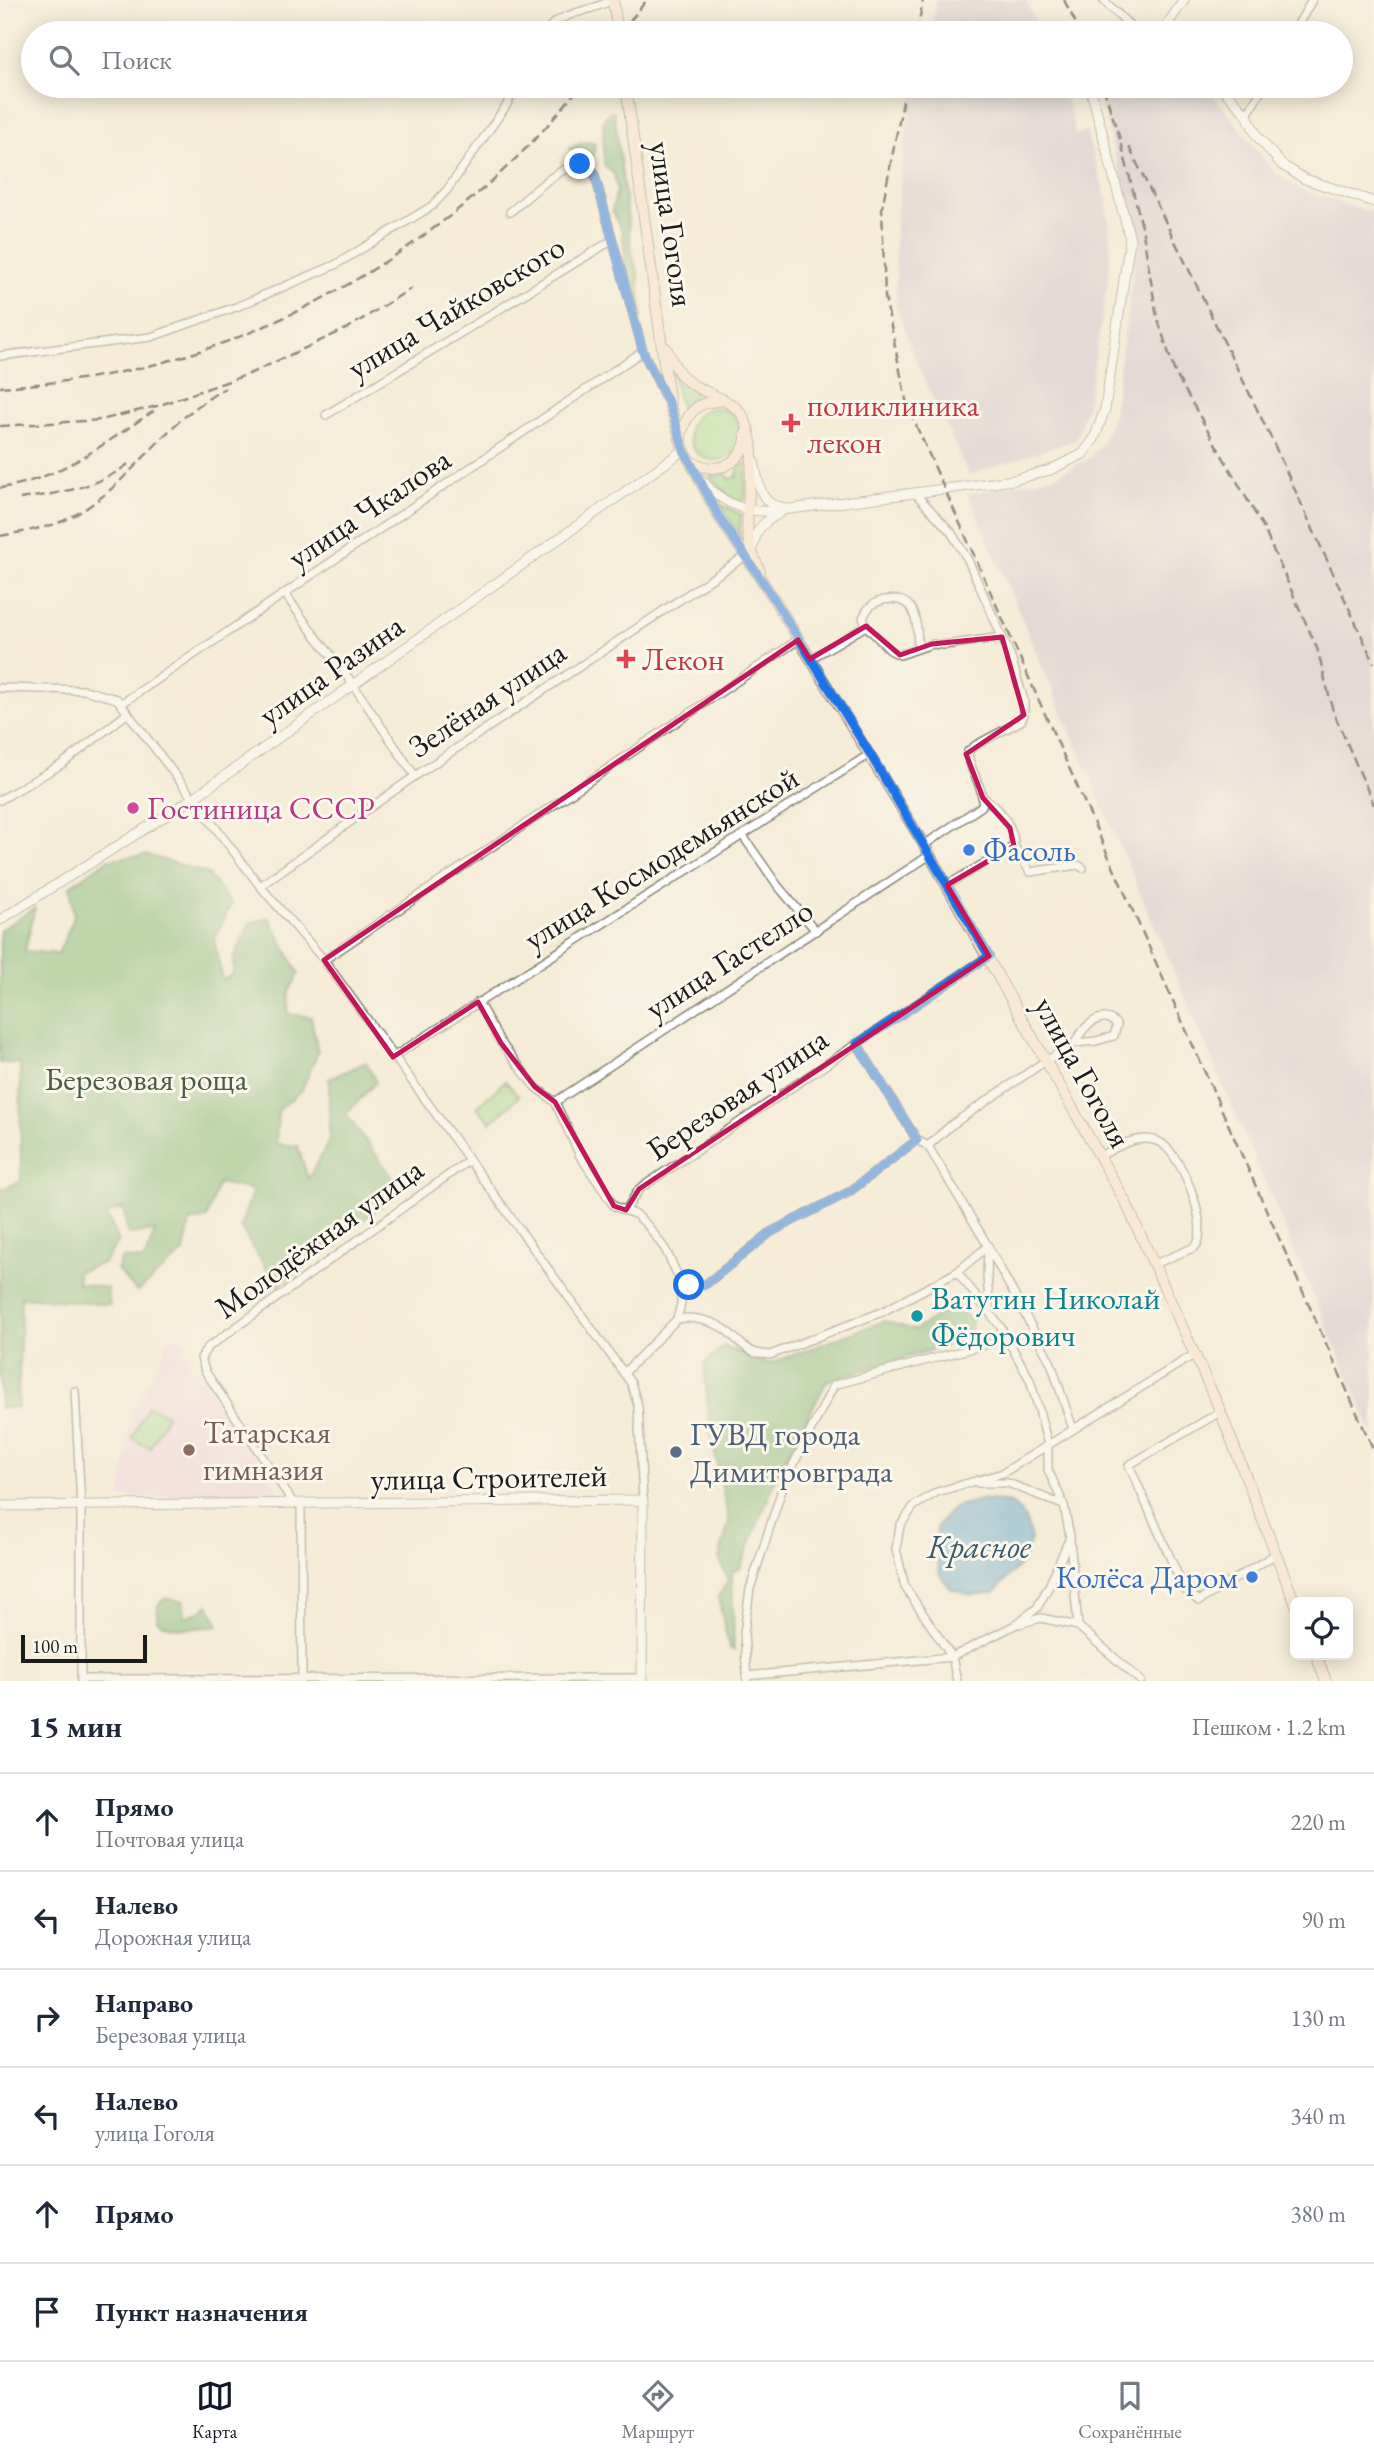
<!DOCTYPE html>
<html lang="ru">
<meta charset="utf-8">
<style>
:root{--surface:#fff;--page:#f6f6f7;--text:#1f2937;--muted:#747a83;--line:#e0e1e3;--accent:#111827}
body{margin:0;font-family:"EB Garamond",serif;background:var(--page);color:var(--text)}
.controls{position:absolute;right:21px;bottom:21px;display:grid;overflow:hidden;border-radius:10px;box-shadow:0 4px 18px #0003}
.controls button{width:63px;height:63px;display:grid;place-items:center;padding:0;border:0;border-bottom:2px solid var(--line);background:var(--surface);color:var(--text);font:35px sans-serif}
.scale{position:absolute;left:21px;bottom:18px;width:126px;box-sizing:border-box;padding-left:7px;border:4px solid #1c1c1c;border-top:0;font-size:19px;line-height:24px;white-space:nowrap;color:#1c1c1c;-webkit-text-stroke:5px #fbf7ec;paint-order:stroke}
.stop{position:absolute;width:21px;height:21px;margin:-16px;border:5px solid #1a73e8;border-radius:50%;background:#fff}
.stop.end{background:#1a73e8;border-color:#fff;box-shadow:0 2px 7px #0008}
.list{margin:0;padding:0;list-style:none}
h2{display:flex;justify-content:space-between;align-items:center;height:91px;margin:0;padding:0 28px;font-size:30px}
h2 small{font-size:23px;font-weight:400;color:var(--muted)}
.list li{display:grid;grid-template-columns:46px 1fr auto;gap:21px;align-items:center;box-sizing:border-box;height:98px;padding:0 28px;border-top:2px solid var(--line)}
.list b{display:block;font-size:26px;white-space:nowrap}
.list p{margin:0;font-size:23px;white-space:nowrap;color:var(--muted)}
.list em{font-size:23px;font-style:normal;color:var(--muted)}
.icon{flex:none;width:38px;height:38px;fill:none;stroke:currentColor;stroke-width:2;stroke-linecap:round;stroke-linejoin:round}
.map{position:relative;flex:none;width:1374px;height:1681px;overflow:hidden}
.search{position:absolute;background:var(--surface);box-shadow:0 4px 18px #0003;left:21px;right:21px;top:21px;height:77px;display:flex;align-items:center;gap:18px;box-sizing:border-box;padding:0 24px;border-radius:38px;color:var(--muted);font-size:26px}
.sheet{height:679px;background:var(--surface)}
nav{display:flex;justify-content:space-around;align-items:center;box-sizing:border-box;height:98px;border-top:2px solid var(--line);background:var(--surface);font-size:19px;color:var(--muted)}
nav a{display:grid;justify-items:center;gap:4px}
nav .on{color:var(--accent)}
.map>svg:first-child{display:block}
.built{fill:#f1d0e4}
.industrial{fill:#cebed1}
.green{fill:#9bd88c;stroke:#5c7a54;stroke-width:2}
.forest{fill:#7cb878;stroke:#4c6a4a;stroke-width:2}
.water{fill:#5fa6d5;stroke:#3e6178;stroke-width:2}
.lines{fill:none;stroke-linecap:round;stroke-linejoin:round}
.minor-casing{stroke:#88847a;stroke-width:10}
.tertiary-casing{stroke:#88847a;stroke-width:11}
.secondary-casing{stroke:#88847a;stroke-width:12}
.minor{stroke:#fff;stroke-width:7}
.tertiary{stroke:#fff;stroke-width:9}
.secondary{stroke:#fde4d1;stroke-width:10}
.rail{stroke:#1c1c1c;stroke-width:2.5;stroke-dasharray:10 5;stroke-linecap:butt}
.route{stroke:#1a73e8;stroke-width:9}
.marked{fill:none;stroke:#c2185b;stroke-width:5;stroke-linejoin:round}
.health-dot{fill:#e0444e;stroke:#fbf7ec;stroke-width:2.5}
.hotel-dot{fill:#d1479c;stroke:#fbf7ec;stroke-width:2.5}
.shop-dot{fill:#3f7fe0;stroke:#fbf7ec;stroke-width:2.5}
.culture-dot{fill:#0f9aa8;stroke:#fbf7ec;stroke-width:2.5}
.education-dot{fill:#8d6e63;stroke:#fbf7ec;stroke-width:2.5}
.service-dot{fill:#5c6f8a;stroke:#fbf7ec;stroke-width:2.5}
.labels{text-anchor:middle;stroke-width:6;stroke-linejoin:round;paint-order:stroke}
.street-label{font-size:32px;fill:#1c1c1c;stroke:#fbf7ec}
.health-label{font-size:32px;fill:#be3a42;stroke:#fbf7ec;text-anchor:start}
.hotel-label{font-size:32px;fill:#b23c85;stroke:#fbf7ec;text-anchor:start}
.shop-label{font-size:32px;fill:#366cbe;stroke:#fbf7ec;text-anchor:start}
.park-label{font-size:32px;fill:#485e43;stroke:#fbf7ec}
.culture-label{font-size:32px;fill:#0d838f;stroke:#fbf7ec;text-anchor:start}
.education-label{font-size:32px;fill:#785e54;stroke:#fbf7ec;text-anchor:start}
.service-label{font-size:32px;fill:#4e5e75;stroke:#fbf7ec;text-anchor:start}
.water-label{font-size:33px;font-style:italic;fill:#3a5a6f;stroke:#fbf7ec}
</style>
<div class="map">
<svg width="1374" height="1681" viewBox="0 0 1374 1681">
<rect width="100%" height="100%" fill="#fbf7ec"/>
<filter id="ink" filterUnits="userSpaceOnUse"><feTurbulence type="fractalNoise" baseFrequency=".0143" numOctaves="2"/><feDisplacementMap in="SourceGraphic" scale="14" xChannelSelector="R" yChannelSelector="G"/><feConvolveMatrix kernelMatrix="1 2 1 2 8 2 1 2 1" color-interpolation-filters="sRGB"/></filter>
<filter id="wash" filterUnits="userSpaceOnUse"><feTurbulence type="fractalNoise" baseFrequency=".00686" numOctaves="4" result="noise"/><feDisplacementMap in="SourceGraphic" scale="28" xChannelSelector="R" yChannelSelector="G"/><feGaussianBlur stdDeviation="1.57" result="paint"/><feColorMatrix in="noise" values="0 0 0 0 0 0 0 0 0 0 0 0 0 0 0 0 0 1.4 0 .05"/><feComposite in="paint" operator="in"/></filter>
<g filter="url(#wash)">
<rect width="100%" height="100%" fill="#f5ecd7"/>
<path class="built" d="M 172,1335 L 186,1343 L 183,1349 L 191,1354 L 187,1362 L 203,1380 L 278,1489 L 274,1498 L 121,1497 L 131,1411 L 144,1391 Z"/>
<g class="industrial">
<path d="M 936,0 L 1026,0 L 1041,33 L 931,33 Z"/>
<path d="M 914,86 L 1063,86 L 1076,135 L 1086,131 L 1107,201 L 1111,245 L 1109,275 L 1087,406 L 1076,440 L 969,475 L 918,367 L 896,306 L 895,229 L 907,127 Z"/>
<path d="M 1096,86 L 1203,86 L 1217,99 L 1275,173 L 1301,190 L 1374,213 L 1374,1436 L 968,494 L 1055,476 L 1088,459 L 1101,445 L 1113,413 L 1138,237 Z"/>
</g>
<g class="green">
<path d="M 672,372 L 696,393 L 681,409 Z"/>
<circle cx="715" cy="434" r="26"/>
<path d="M 747,462 L 745,499 L 740,502 L 728,496 L 710,476 L 726,474 L 730,479 L 737,477 L 738,469 Z"/>
<path d="M 719,504 L 741,514 L 739,537 Z"/>
<path d="M 505,1081 L 519,1096 L 491,1123 L 477,1107 Z"/>
<path d="M 148,1406 L 167,1415 L 150,1448 L 132,1438 Z"/>
</g>
<g class="forest">
<path d="M 614,111 L 632,253 L 638,271 L 642,317 L 640,319 L 627,273 L 622,231 L 612,210 L 617,190 L 614,174 L 604,166 L 603,121 L 608,113 Z"/>
<path d="M 595,142 L 594,156 L 574,155 L 569,148 L 582,143 Z"/>
<path d="M 147,855 L 207,873 L 231,904 L 214,940 L 223,980 L 233,974 L 233,959 L 250,923 L 269,917 L 299,974 L 289,992 L 288,1014 L 311,1017 L 318,1052 L 302,1090 L 278,1111 L 276,1144 L 298,1146 L 308,1179 L 329,1141 L 329,1079 L 366,1062 L 376,1082 L 346,1114 L 402,1190 L 278,1286 L 240,1227 L 253,1190 L 218,1183 L 207,1218 L 190,1222 L 184,1252 L 137,1292 L 117,1270 L 122,1258 L 144,1260 L 155,1231 L 128,1234 L 123,1208 L 106,1214 L 119,1241 L 104,1263 L 77,1272 L 78,1283 L 107,1288 L 110,1305 L 21,1297 L 18,1408 L 0,1408 L 0,1190 L 21,1181 L 20,1063 L 0,1063 L 0,930 L 35,908 L 25,951 L 58,954 L 74,917 L 70,886 L 109,859 Z"/>
<path d="M 952,1307 L 972,1320 L 969,1339 L 827,1381 L 778,1473 L 740,1569 L 732,1571 L 734,1651 L 729,1648 L 718,1597 L 728,1580 L 719,1558 L 729,1521 L 710,1430 L 704,1364 L 724,1346 L 769,1364 L 884,1321 L 915,1330 Z"/>
<path d="M 164,1598 L 184,1601 L 184,1617 L 200,1612 L 208,1604 L 219,1625 C 203,1628 170,1632 157,1620 L 158,1605 Z"/>
</g>
<path class="water" d="M 984,1499 L 1011,1503 L 1025,1517 L 1031,1539 L 1024,1560 L 994,1593 L 971,1595 L 951,1589 L 940,1575 L 936,1549 L 937,1526 L 954,1507 Z"/>
</g>
<g filter="url(#ink)">
<g class="lines">
<defs>
<g id="minor">
<path d="M 1103,0 L 1138,33"/>
<path d="M 545,33 C 559,11 589,13 612,0"/>
<path d="M 1293,33 L 1312,0"/>
<path d="M 1247,115 L 1264,86"/>
<path d="M 510,212 C 531,195 553,170 580,164 L 594,172 L 643,351 L 666,399"/>
<path d="M 0,356 L 151,337 L 236,307 L 335,265 L 432,206 L 447,190 L 506,106 L 516,86"/>
<path d="M 326,415 L 611,241"/>
<path d="M 915,493 L 951,532 L 968,560 L 1011,657 L 1024,701 L 1024,715 L 1021,721 L 976,745 L 968,751 C 968,770 985,786 982,806 L 924,845"/>
<path d="M 285,594 L 313,633 L 343,670 L 415,776"/>
<path d="M 866,626 L 863,618 C 865,615 866,611 868,609 C 878,597 904,595 912,610 C 918,622 917,634 918,648"/>
<path d="M 810,659 L 866,626 L 890,650 L 900,655 L 932,644 L 944,645 L 1002,637"/>
<path d="M 0,688 L 84,690 L 117,699 L 260,886 L 324,960 L 631,1383 L 638,1406 L 643,1500"/>
<path d="M 121,704 L 643,351"/>
<path d="M 983,798 C 999,806 1015,828 1014,846"/>
<path d="M 0,800 L 62,764 L 128,713"/>
<path d="M 743,836 L 778,886 L 816,931"/>
<path d="M 947,885 L 1014,846 L 1030,872 L 1078,865 L 1083,868"/>
<path d="M 260,886 L 415,776 L 744,557"/>
<path d="M 324,960 L 798,640"/>
<path d="M 478,1002 L 501,1043 L 535,1087 L 555,1102 L 580,1156 L 614,1206 L 637,1215 L 648,1226 L 665,1249 L 681,1282"/>
<path d="M 857,1043 L 917,1140 L 928,1146 L 988,1246 L 1051,1363 L 1073,1429"/>
<path d="M 393,1057 L 870,754"/>
<path d="M 555,1102 L 930,855"/>
<path d="M 928,1146 L 950,1126 L 1038,1066 L 1075,1043 L 1096,1041 L 1114,1036 L 1117,1025 C 1103,1007 1081,1028 1075,1043"/>
<path d="M 1100,1156 C 1117,1147 1137,1134 1157,1141 C 1180,1148 1212,1229 1195,1247 L 1155,1264"/>
<path d="M 626,1210 L 639,1189 L 989,956"/>
<path d="M 988,1247 L 987,1276 L 990,1312"/>
<path d="M 681,1282 L 706,1284 L 771,1232 L 849,1192 L 917,1140"/>
<path d="M 677,1319 C 692,1316 714,1321 726,1330 C 735,1338 743,1347 753,1352 C 758,1354 765,1354 770,1355 L 882,1312 L 957,1272 L 988,1246"/>
<path d="M 624,1373 L 677,1319 L 681,1304 L 681,1282"/>
<path d="M 75,1391 L 81,1506 L 81,1681"/>
<path d="M 1220,1412 L 1129,1465 L 1184,1589 L 1199,1601 L 1276,1554"/>
<path d="M 978,1483 L 1008,1483 L 1063,1505"/>
<path d="M 301,1503 L 302,1680"/>
<path d="M 294,1504 L 205,1371 L 201,1358 L 207,1348 L 468,1161"/>
<path d="M 1070,1540 L 1078,1626"/>
<path d="M 1019,1624 L 1041,1618 L 1078,1626 L 1141,1681"/>
<path d="M 746,1676 L 952,1657 L 1015,1625 L 1037,1608 L 1049,1586 L 1070,1537 L 1064,1505 L 1048,1470 L 1048,1445 L 1039,1410 L 1030,1380 L 1000,1326 L 957,1272"/>
<path d="M 81,1679 L 642,1678"/>
<path d="M 747,1681 L 744,1633 L 750,1589 L 784,1483 L 834,1385 L 1007,1339"/>
<path d="M 957,1681 L 952,1657 L 905,1587 L 896,1549 L 900,1526 L 914,1506 L 937,1492 L 1003,1473 L 1195,1354"/>
</g>
<g id="tertiary">
<path d="M 1161,33 L 1184,0"/>
<path d="M 1220,86 L 1247,115 L 1257,136 L 1282,165 L 1305,179 L 1374,202"/>
<path d="M 754,461 C 758,479 759,506 782,507"/>
<path d="M 703,481 C 722,504 745,513 775,511 L 1014,480 L 1050,470 L 1083,454 L 1094,439 L 1105,409 L 1130,239 L 1090,86"/>
<path d="M 752,552 C 755,530 761,523 780,513"/>
<path d="M 0,920 L 192,799 L 684,450"/>
<path d="M 0,1506 L 643,1500 L 642,1681"/>
</g>
<g id="secondary">
<path d="M 613,0 L 618,33"/>
<path d="M 626,86 L 670,406 L 684,450 L 719,517 L 771,594 L 924,845 L 1126,1203 L 1219,1408 L 1295,1603"/>
<path d="M 666,348 C 671,360 677,372 686,380 C 702,394 734,398 744,418 C 762,456 743,497 748,536 C 749,549 755,560 760,571"/>
<path d="M 680,439 C 685,416 695,401 720,401"/>
<path d="M 690,461 C 697,464 705,468 713,468 C 731,468 748,451 746,433"/>
<path d="M 1316,1655 L 1326,1681"/>
</g>
</defs>
<use href="#minor" class="minor-casing"/>
<use href="#tertiary" class="tertiary-casing"/>
<use href="#secondary" class="secondary-casing"/>
<use href="#minor" class="minor"/>
<use href="#tertiary" class="tertiary"/>
<use href="#secondary" class="secondary"/>
<g class="rail">
<path d="M 1064,0 L 1081,33"/>
<path d="M 620,33 L 647,0"/>
<path d="M 917,33 L 923,0"/>
<path d="M 906,86 L 882,208 L 885,297 L 907,405 L 1374,1451"/>
<path d="M 1103,87 L 1121,142 L 1142,227 L 1157,317 L 1175,373 L 1263,527 L 1317,648 L 1333,711 L 1374,805"/>
<path d="M 1129,147 L 1273,442 L 1374,663"/>
<path d="M 0,387 C 42,384 85,380 126,371 C 295,336 476,223 580,86"/>
<path d="M 0,426 L 101,420 L 157,406 L 249,374 L 348,328 L 412,288"/>
<path d="M 0,488 C 61,479 104,443 154,411"/>
<path d="M 20,499 C 55,494 100,487 128,464"/>
<path d="M 0,536 C 21,532 43,529 63,521 C 106,502 137,463 169,431 C 185,415 205,400 225,388"/>
</g>
</g>
</g>
<g class="lines" filter="url(#ink)">
<path class="route" d="M 580,164 L 594,172 L 643,352 L 670,406 L 684,450 L 719,517 L 771,594 L 870,754 L 989,956 L 857,1044 L 917,1140 L 849,1192 L 771,1232 L 706,1284 L 689,1285"/>
</g>
<path d="M0 0H1374V1681H0ZM 866,626 L 900,655 L 932,644 L 1002,637 L 1024,715 L 966,754 L 983,798 L 1010,828 L 1014,846 L 947,885 L 989,956 L 639,1189 L 626,1210 L 614,1206 L 555,1102 L 535,1087 L 501,1043 L 478,1002 L 393,1057 L 324,960 L 798,640 L 810,659 Z" fill="#f5ecd7" fill-opacity=".55" fill-rule="evenodd"/>
<path class="marked" d="M 866,626 L 900,655 L 932,644 L 1002,637 L 1024,715 L 966,754 L 983,798 L 1010,828 L 1014,846 L 947,885 L 989,956 L 639,1189 L 626,1210 L 614,1206 L 555,1102 L 535,1087 L 501,1043 L 478,1002 L 393,1057 L 324,960 L 798,640 L 810,659 Z"/>
<g class="health-dot">
<path d="M787.5 412.5h7v7h7v7h-7v7h-7v-7h-7v-7h7z"/>
<path d="M622.5 648.5h7v7h7v7h-7v7h-7v-7h-7v-7h7z"/>
</g>
<circle class="hotel-dot" cx="133" cy="808" r="7"/>
<g class="shop-dot">
<circle cx="969" cy="850" r="7"/>
<circle cx="1252" cy="1577" r="7"/>
</g>
<circle class="culture-dot" cx="917" cy="1316" r="7"/>
<circle class="education-dot" cx="189" cy="1450" r="7"/>
<circle class="service-dot" cx="676" cy="1452" r="7"/>
<g class="labels">
<g class="street-label">
<text transform="translate(672 224) rotate(82)" y="11">улица Гоголя</text>
<text transform="translate(456 307) rotate(-31)" y="11">улица Чайковского</text>
<text transform="translate(369 508) rotate(-34)" y="11">улица Чкалова</text>
<text transform="translate(331 670) rotate(-35)" y="11">улица Разина</text>
<text transform="translate(487 699) rotate(-34)" y="11">Зелёная улица</text>
<text transform="translate(661 858) rotate(-32)" y="11">улица Космодемьянской</text>
<text transform="translate(729 959) rotate(-33)" y="11">улица Гастелло</text>
<text transform="translate(1083 1072) rotate(61)" y="11">улица Гоголя</text>
<text transform="translate(737 1094) rotate(-34)" y="11">Березовая улица</text>
<text transform="translate(319 1238) rotate(-36)" y="11">Молодёжная улица</text>
<text transform="translate(489 1477) rotate(-1)" y="11">улица Строителей</text>
</g>
<g class="health-label">
<text x="807" y="416">поликлиника<tspan x="807" dy="37">лекон</tspan></text>
<text x="642" y="670">Лекон</text>
</g>
<g class="hotel-label">
<text x="147" y="819">Гостиница СССР</text>
</g>
<g class="shop-label">
<text x="983" y="861">Фасоль</text>
<text x="1238" y="1588" text-anchor="end">Колёса Даром</text>
</g>
<g class="park-label">
<text x="146" y="1090">Березовая роща</text>
</g>
<g class="culture-label">
<text x="931" y="1309">Ватутин Николай<tspan x="931" dy="37">Фёдорович</tspan></text>
</g>
<g class="education-label">
<text x="203" y="1443">Татарская<tspan x="203" dy="37">гимназия</tspan></text>
</g>
<g class="service-label">
<text x="690" y="1445">ГУВД города<tspan x="690" dy="37">Димитровграда</tspan></text>
</g>
<g class="water-label">
<text x="979" y="1558">Красное</text>
</g>
</g>
</svg>
<div class="controls">
<button><svg class="icon" aria-label="locate" viewBox="0 0 24 24"><circle cx="12" cy="12" r="6"/><path d="M12 2v4M12 18v4M2 12h4M18 12h4"/></svg></button>
</div>
<div class="scale">100 m</div>
<div class="stop" style="left:689px;top:1285px"></div>
<div class="stop end" style="left:580px;top:164px"></div>
<div class="search"><svg class="icon" aria-label="search" viewBox="0 0 24 24"><circle cx="10" cy="10" r="6"/><path d="M15 15l6 6"/></svg>Поиск</div>
</div>
<section class="sheet">
<h2>15 мин<small>Пешком · 1.2 km</small></h2>
<ul class="list">
<li><svg class="icon" aria-label="ahead" viewBox="0 0 24 24"><path d="M12 20V5M6 11l6-6 6 6"/></svg><div><b>Прямо</b><p>Почтовая улица</p></div><em>220 m</em></li>
<li><svg class="icon" aria-label="left" viewBox="0 0 24 24"><path d="M17 20v-9H6M10 6l-5 5 5 5"/></svg><div><b>Налево</b><p>Дорожная улица</p></div><em>90 m</em></li>
<li><svg class="icon" aria-label="right" viewBox="0 0 24 24"><path d="M7 20v-9h11M14 6l5 5-5 5"/></svg><div><b>Направо</b><p>Березовая улица</p></div><em>130 m</em></li>
<li><svg class="icon" aria-label="left" viewBox="0 0 24 24"><path d="M17 20v-9H6M10 6l-5 5 5 5"/></svg><div><b>Налево</b><p>улица Гоголя</p></div><em>340 m</em></li>
<li><svg class="icon" aria-label="ahead" viewBox="0 0 24 24"><path d="M12 20V5M6 11l6-6 6 6"/></svg><div><b>Прямо</b></div><em>380 m</em></li>
<li><svg class="icon" aria-label="arrive" viewBox="0 0 24 24"><path d="M6 21V4h12l-3 4 3 4H6"/></svg><div><b>Пункт назначения</b></div></li>
</ul>
</section>
<nav>
<a class="on"><svg class="icon" aria-label="map" viewBox="0 0 24 24"><path d="M3 6l6-2 6 2 6-2v14l-6 2-6-2-6 2zM9 4v14M15 6v14"/></svg>Карта</a>
<a><svg class="icon" aria-label="directions" viewBox="0 0 24 24"><path d="M12 3l9 9-9 9-9-9zM9 14v-3h6M13 9l2 2-2 2"/></svg>Маршрут</a>
<a><svg class="icon" aria-label="saved" viewBox="0 0 24 24"><path d="M7 4h10v16l-5-4-5 4z"/></svg>Сохранённые</a>
</nav>
